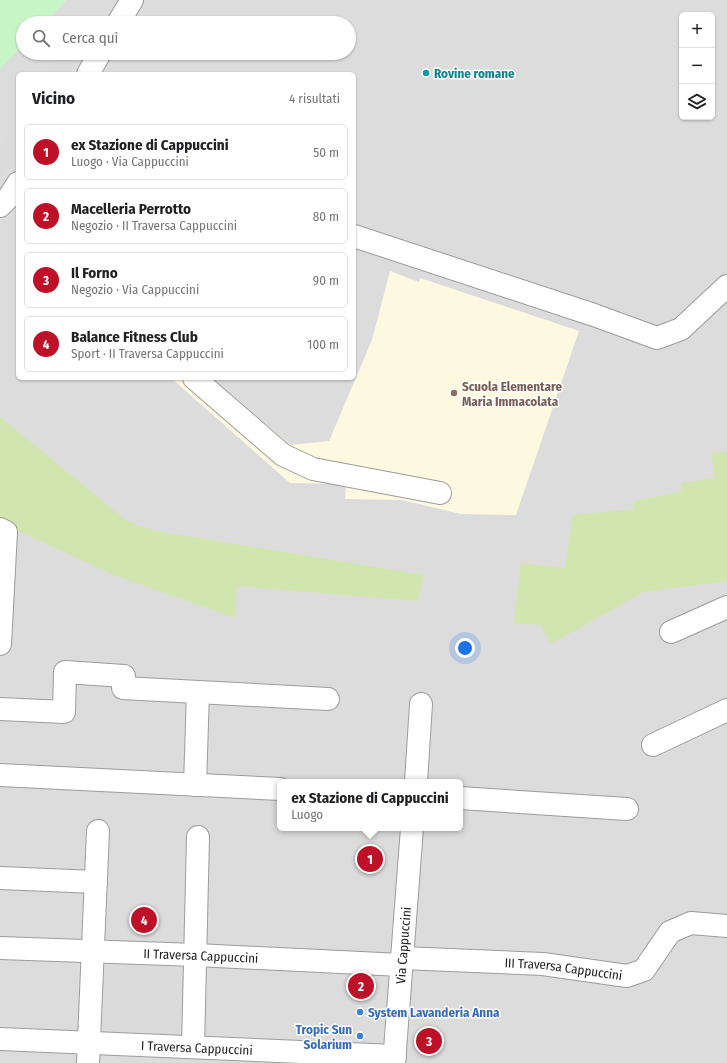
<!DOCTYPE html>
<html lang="it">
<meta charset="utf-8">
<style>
:root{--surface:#fff;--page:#f6f6f6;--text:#202124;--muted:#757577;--line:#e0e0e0;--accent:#be1026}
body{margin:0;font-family:"Fira Sans Condensed",sans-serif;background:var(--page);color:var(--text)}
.controls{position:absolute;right:12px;top:12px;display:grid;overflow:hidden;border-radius:6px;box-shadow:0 1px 3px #0004}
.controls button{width:36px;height:36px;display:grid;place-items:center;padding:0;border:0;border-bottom:1px solid var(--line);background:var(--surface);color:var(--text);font:20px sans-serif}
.you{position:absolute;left:465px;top:648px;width:14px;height:14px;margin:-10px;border:3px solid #fff;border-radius:50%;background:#1a73e8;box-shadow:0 0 0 6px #1a73e833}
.badge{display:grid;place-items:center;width:26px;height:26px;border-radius:50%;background:var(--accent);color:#fff;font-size:13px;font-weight:700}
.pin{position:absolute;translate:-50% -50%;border:2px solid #fff;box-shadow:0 1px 4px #0006}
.popup{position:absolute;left:277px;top:779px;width:186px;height:52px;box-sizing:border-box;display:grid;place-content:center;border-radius:6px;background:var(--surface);filter:drop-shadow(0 1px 3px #0005);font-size:13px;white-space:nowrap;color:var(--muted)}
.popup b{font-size:15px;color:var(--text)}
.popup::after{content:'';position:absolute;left:50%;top:100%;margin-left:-8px;border:8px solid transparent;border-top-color:var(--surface)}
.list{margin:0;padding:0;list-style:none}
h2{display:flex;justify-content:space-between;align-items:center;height:52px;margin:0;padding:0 16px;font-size:17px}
h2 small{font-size:13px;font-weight:400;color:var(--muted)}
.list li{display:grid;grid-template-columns:26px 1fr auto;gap:12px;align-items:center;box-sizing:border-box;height:56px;margin:0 8px 8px;padding:0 8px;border:1px solid var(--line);border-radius:6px}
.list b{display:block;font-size:15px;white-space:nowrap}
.list p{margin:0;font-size:13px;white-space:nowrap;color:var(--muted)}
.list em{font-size:13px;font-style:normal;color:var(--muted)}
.icon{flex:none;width:22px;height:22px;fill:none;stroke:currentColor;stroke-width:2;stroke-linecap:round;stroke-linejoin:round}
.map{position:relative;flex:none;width:727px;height:1063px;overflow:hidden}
.search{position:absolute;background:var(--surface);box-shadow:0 1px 3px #0004;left:16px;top:16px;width:340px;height:44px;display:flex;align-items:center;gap:10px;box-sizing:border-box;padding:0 14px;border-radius:22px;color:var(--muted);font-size:15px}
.panel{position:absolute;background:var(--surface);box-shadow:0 1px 3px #0004;left:16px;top:72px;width:340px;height:308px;border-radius:6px}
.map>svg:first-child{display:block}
.residential{fill:#dddcdc;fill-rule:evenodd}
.education{fill:#fdf9e1}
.grass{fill:#d1e5af}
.park{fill:#c8f5c6}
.parking{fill:#dbdbdb}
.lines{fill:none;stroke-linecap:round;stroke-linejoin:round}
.minor-casing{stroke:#9c9c9c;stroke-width:24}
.minor{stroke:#fff;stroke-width:22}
.culture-dot{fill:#0f9aa8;stroke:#fff;stroke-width:1.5}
.education-dot{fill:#8d6e63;stroke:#fff;stroke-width:1.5}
.shop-dot{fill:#3f7fe0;stroke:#fff;stroke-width:1.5}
.labels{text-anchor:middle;stroke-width:3;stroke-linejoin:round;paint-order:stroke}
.culture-label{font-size:13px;font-weight:bold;fill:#0d838f;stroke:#fff;text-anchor:start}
.education-label{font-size:13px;font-weight:bold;fill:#785e54;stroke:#fff;text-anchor:start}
.street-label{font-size:13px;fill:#1f1f1f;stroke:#fff}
.shop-label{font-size:13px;font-weight:bold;fill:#366cbe;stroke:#fff;text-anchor:start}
</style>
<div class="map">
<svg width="727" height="1063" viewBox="0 0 727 1063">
<rect width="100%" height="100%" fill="#efeae6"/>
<path class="residential" d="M 0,0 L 727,0 L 727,1063 L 394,1063 L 289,1056 L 289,1063 L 0,1063 ZM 682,15 L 712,15 L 712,117 L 682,117 ZM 23,23 L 349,23 L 349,53 L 23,53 ZM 18,74 L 354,74 L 354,378 L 18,378 ZM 280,782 L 460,782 L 460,828 L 280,828 Z"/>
<path class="education" d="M 390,271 L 419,282 L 420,278 L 579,331 L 516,515 L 461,514 L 402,500 L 345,499 L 346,484 L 290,483 L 171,378 L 211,378 L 291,445 L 329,441 L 372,340 Z"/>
<g class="grass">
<path d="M 0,417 L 126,520 L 139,526 L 156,531 L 424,575 L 418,601 L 237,586 L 235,618 L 116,576 L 10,527 L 0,521 Z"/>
<path d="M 727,452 L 727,581 L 644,592 L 551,644 L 541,625 L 514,623 L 521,563 L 565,568 L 573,515 L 633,509 L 634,501 L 682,491 L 681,483 L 715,478 L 711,453 Z"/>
</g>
<path class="park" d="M 0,0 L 67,0 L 44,23 L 23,23 L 23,45 L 0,69 Z"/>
<g class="parking">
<path d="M 85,14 L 105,18 L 102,23 L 79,23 Z"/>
<path d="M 60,53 L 82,53 L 69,74 L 47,74 Z"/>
<path d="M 18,119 L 18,151 L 0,179 L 0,147 Z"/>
<path d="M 101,964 L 186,967 L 183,1038 L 98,1035 Z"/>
</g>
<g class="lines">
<defs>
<g id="minor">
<path d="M 118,23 L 132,0"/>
<path d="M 88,74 L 100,53"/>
<path d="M 0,206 L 9,197 L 18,183"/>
<path d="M 354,236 L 594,315 L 657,338 L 681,329 L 727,286"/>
<path d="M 194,378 L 283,455 L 313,469 L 440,493"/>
<path d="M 0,529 L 6,532 L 0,644"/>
<path d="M 671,632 L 727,607"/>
<path d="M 0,709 L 64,712 L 65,672 L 124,676 L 123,688 L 328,699"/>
<path d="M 653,745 L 727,710"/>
<path d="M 0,775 L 280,789"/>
<path d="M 416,782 L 421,704"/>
<path d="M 195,785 L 198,692"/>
<path d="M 460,798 L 627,809"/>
<path d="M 0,878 L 96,882"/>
<path id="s1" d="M 0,948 L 196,955 L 401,965"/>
<path id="s2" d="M 402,958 L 543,964 L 627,976 L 644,970 L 670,932 L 691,923 L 727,926"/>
<path id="s3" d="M 0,1039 L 395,1056"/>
<path d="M 193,1047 L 198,837"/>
<path d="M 88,1063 L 98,831"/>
<path id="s4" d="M 394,1063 L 412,828"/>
</g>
</defs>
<use href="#minor" class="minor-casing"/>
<use href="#minor" class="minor"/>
</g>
<circle class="culture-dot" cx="426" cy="73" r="4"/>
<circle class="education-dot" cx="454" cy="393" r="4"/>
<g class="shop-dot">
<circle cx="360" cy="1012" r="4"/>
<circle cx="360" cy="1036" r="4"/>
</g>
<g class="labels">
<g class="culture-label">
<text x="434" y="78">Rovine romane</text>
</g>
<g class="education-label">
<text x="462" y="391">Scuola Elementare<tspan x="462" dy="15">Maria Immacolata</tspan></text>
</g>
<g class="street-label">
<text dy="5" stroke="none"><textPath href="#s4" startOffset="118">Via Cappuccini</textPath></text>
<text dy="5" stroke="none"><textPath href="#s1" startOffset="201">II Traversa Cappuccini</textPath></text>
<text dy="5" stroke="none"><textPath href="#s2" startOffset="162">III Traversa Cappuccini</textPath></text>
<text dy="5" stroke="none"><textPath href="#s3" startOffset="197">I Traversa Cappuccini</textPath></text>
</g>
<g class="shop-label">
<text x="368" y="1017">System Lavanderia Anna</text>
<text x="352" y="1034" text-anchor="end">Tropic Sun<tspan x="352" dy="15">Solarium</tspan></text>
</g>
</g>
</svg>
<div class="controls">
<button>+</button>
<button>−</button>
<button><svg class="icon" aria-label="layers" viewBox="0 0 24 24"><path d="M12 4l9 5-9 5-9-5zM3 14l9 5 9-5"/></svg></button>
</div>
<div class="you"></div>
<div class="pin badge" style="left:370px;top:859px">1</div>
<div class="popup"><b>ex Stazione di Cappuccini</b>Luogo</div>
<div class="pin badge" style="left:361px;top:986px">2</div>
<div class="pin badge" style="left:429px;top:1041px">3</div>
<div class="pin badge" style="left:144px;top:920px">4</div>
<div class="search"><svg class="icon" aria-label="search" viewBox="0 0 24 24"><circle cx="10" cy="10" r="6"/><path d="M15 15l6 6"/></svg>Cerca qui</div>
<section class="panel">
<h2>Vicino<small>4 risultati</small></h2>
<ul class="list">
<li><span class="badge">1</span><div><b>ex Stazione di Cappuccini</b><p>Luogo · Via Cappuccini</p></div><em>50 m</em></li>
<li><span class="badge">2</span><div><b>Macelleria Perrotto</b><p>Negozio · II Traversa Cappuccini</p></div><em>80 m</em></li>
<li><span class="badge">3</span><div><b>Il Forno</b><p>Negozio · Via Cappuccini</p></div><em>90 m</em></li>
<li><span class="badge">4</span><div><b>Balance Fitness Club</b><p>Sport · II Traversa Cappuccini</p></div><em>100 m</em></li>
</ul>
</section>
</div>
